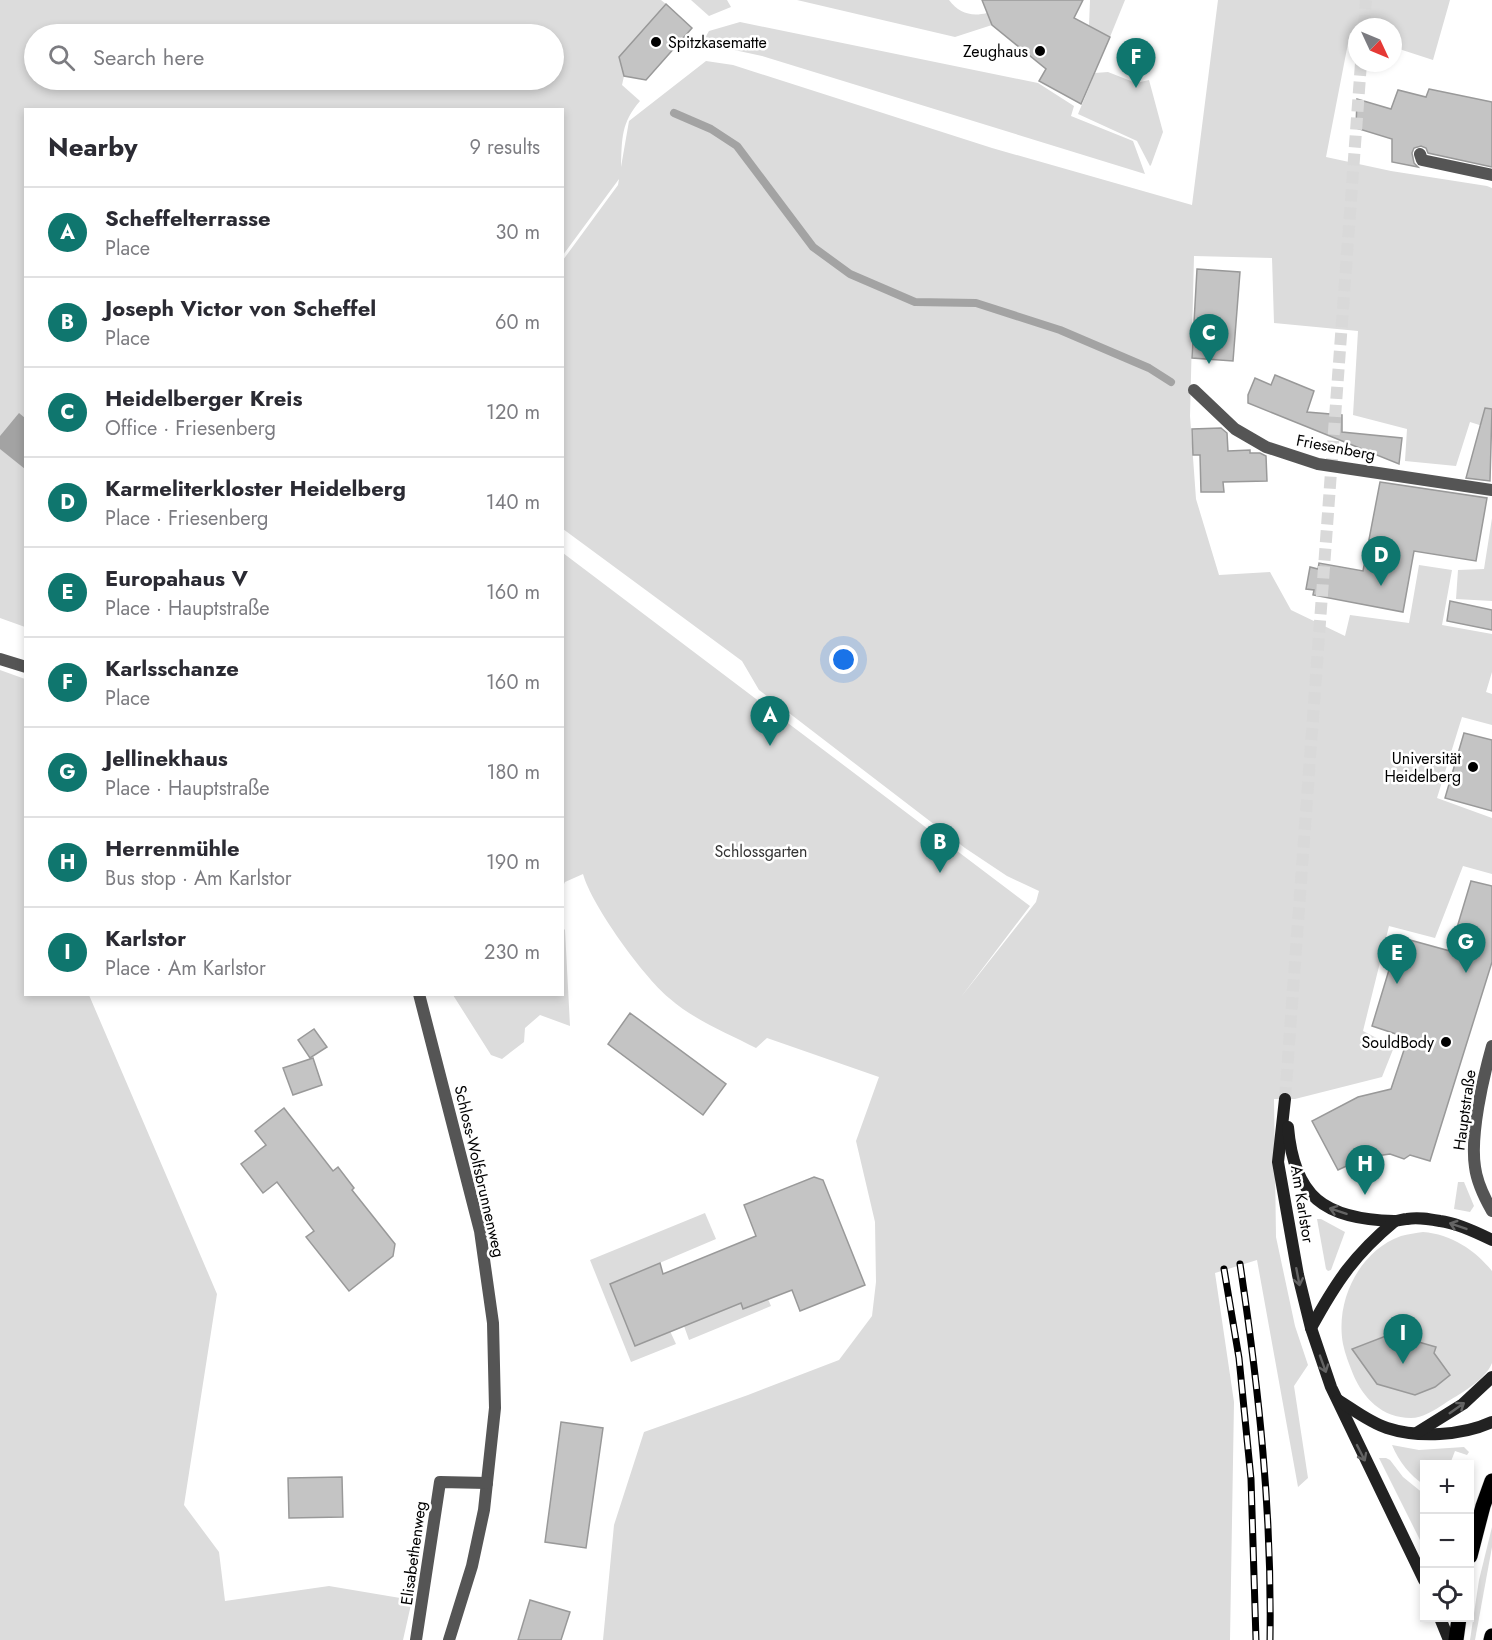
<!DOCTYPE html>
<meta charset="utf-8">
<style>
:root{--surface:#fff;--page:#f2f2f3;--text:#2b2b33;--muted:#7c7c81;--line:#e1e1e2;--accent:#0f766e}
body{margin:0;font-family:Jost,sans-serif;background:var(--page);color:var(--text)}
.controls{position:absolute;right:18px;bottom:18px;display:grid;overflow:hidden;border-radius:0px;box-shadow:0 3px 9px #0003}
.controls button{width:54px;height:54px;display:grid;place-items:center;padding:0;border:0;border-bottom:2px solid var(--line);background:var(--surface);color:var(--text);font:30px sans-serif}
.compass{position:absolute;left:1348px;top:18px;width:54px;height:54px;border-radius:50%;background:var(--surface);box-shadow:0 3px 9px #0003;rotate:134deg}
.you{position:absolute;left:844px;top:660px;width:21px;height:21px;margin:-15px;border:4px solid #fff;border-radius:50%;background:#1a73e8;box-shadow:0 0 0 9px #1a73e833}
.badge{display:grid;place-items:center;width:39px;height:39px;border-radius:50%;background:var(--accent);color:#fff;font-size:20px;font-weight:700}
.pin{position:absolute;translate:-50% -50px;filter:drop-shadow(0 2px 3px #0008)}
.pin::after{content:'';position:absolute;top:32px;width:21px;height:18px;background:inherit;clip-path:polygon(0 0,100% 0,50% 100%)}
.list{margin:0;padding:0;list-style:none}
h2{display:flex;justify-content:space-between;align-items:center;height:78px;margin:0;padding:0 24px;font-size:26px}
h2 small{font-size:20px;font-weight:400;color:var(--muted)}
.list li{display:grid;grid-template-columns:39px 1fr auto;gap:18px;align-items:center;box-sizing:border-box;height:90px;padding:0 24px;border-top:2px solid var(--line)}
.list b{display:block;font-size:22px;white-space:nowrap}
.list p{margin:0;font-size:20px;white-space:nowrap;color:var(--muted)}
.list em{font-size:20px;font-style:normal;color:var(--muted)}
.icon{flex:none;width:33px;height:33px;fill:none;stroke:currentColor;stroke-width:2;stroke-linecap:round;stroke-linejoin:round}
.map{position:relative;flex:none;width:1492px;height:1640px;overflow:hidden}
.search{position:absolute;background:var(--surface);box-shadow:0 3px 9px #0003;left:24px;top:24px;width:540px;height:66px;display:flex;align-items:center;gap:15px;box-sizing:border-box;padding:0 21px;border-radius:33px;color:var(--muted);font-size:22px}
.panel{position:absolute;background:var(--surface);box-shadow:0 3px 9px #0003;left:24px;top:108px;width:540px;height:888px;border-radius:0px}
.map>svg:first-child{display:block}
.green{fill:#dcdcdc;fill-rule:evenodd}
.water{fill:#a3a3a3}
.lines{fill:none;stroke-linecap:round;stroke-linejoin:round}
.stream{stroke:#a3a3a3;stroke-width:8}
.building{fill:#c4c4c4;stroke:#999;stroke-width:1.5}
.secondary-tunnel{stroke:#d9d9d9;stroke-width:12;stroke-dasharray:12 6;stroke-linecap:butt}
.primary-casing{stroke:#dbdbdb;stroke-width:16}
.street{stroke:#555;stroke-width:12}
.secondary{stroke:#222;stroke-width:12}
.primary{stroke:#000;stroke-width:15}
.rail-casing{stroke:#000;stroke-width:7}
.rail{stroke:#fff;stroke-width:4.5;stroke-dasharray:14;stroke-linecap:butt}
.oneway{stroke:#646464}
.poi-dot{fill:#000;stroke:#fff;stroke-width:2}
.labels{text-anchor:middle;stroke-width:5;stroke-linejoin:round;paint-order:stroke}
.poi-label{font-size:16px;fill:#000;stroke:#fff;text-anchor:end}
.street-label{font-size:16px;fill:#000;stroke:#fff}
.park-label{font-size:16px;fill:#333;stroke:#fff}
</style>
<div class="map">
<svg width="1492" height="1640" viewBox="0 0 1492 1640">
<rect width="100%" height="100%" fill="#fff"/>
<g class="green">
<path d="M 0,0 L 661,0 L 666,4 L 620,57 L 624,76 L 622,85 L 640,101 C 621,123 622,138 621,167 L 629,121 L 706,61 L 733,65 L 992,148 L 1192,205 L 1218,0 L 1450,0 L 1433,60 L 1393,47 L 1393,27 L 1357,27 L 1357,35 L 1350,33 L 1326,157 L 1391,171 L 1487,186 L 1492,188 L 1492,429 L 1470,422 L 1456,466 L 1405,461 L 1407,429 L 1353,415 L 1358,331 L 1274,323 L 1272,258 L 1194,256 L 1190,416 L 1196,499 L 1219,575 L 1270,572 L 1291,610 L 1345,636 L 1350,615 L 1409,623 L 1419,565 L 1452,570 L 1442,625 L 1492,634 L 1492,672 L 1486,692 L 1492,694 L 1492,725 L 1462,717 L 1437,798 L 1492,818 L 1492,874 L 1463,866 L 1435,938 L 1389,926 L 1363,1031 L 1394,1047 L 1382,1077 L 1295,1099 L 1274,1099 L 1276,1237 L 1295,1326 L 1308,1365 L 1294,1386 L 1308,1478 L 1298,1487 L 1257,1260 L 1215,1273 L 1234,1402 L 1230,1640 L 603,1640 L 614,1525 L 644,1432 L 748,1395 L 839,1360 L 872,1316 L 876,1282 L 875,1222 L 856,1141 L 879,1077 L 767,1038 L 756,1048 C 727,1033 694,1020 669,998 C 643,976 592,906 583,874 L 565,882 L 563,886 L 563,553 L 1030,906 L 961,997 L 1036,902 L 1039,891 L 1007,876 L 965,848 L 759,690 L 742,661 L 563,529 L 563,260 L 618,185 L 619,179 L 563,255 L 562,110 L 26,110 L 25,627 L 0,618 ZM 34,34 L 554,34 L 554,80 L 34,80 Z"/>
<path d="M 691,0 L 727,0 L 731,7 L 709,16 Z"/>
<path d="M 797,0 L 949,0 C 959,13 971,17 987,13 L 992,25 L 955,37 Z"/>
<path d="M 1090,0 L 1125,0 L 1110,37 L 1089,26 Z"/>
<path d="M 740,22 L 1038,83 L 1074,106 L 1071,116 L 1133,141 L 1145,174 L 762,56 L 702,43 L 709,31 Z"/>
<path d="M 1108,72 L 1136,83 L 1149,80 L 1163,132 L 1151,165 L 1150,166 L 1137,141 L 1078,114 L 1095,73 Z"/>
<path d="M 1492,518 L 1492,601 L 1456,599 L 1458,570 L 1484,569 Z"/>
<path d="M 0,670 L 25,679 L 26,994 L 89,995 L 217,1294 L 184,1505 L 219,1552 L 225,1601 L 329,1586 L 412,1600 L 403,1640 L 0,1640 Z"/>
<path d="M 563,928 L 565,930 L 570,1026 L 540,1015 L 525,1028 L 524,1042 L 502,1059 L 491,1055 L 453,995 L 562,994 Z"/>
<path d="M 1458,1182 L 1464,1182 L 1474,1206 L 1470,1212 L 1454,1209 Z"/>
<path d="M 705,1213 L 716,1239 L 610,1284 L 635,1346 L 670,1331 L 676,1344 L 631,1362 L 590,1260 Z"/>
<path d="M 1317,1219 L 1321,1219 L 1345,1232 L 1331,1270 L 1328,1271 L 1326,1269 Z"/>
<path d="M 1423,1232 C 1451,1234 1475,1250 1492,1271 C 1492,1294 1492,1317 1492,1340 C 1492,1346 1492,1356 1492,1363 C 1485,1381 1459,1394 1444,1404 C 1435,1410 1422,1418 1411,1418 C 1382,1418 1363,1398 1353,1374 C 1349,1364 1345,1354 1343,1344 C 1335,1301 1359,1251 1401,1236 C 1408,1234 1416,1233 1423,1232 Z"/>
<path d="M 768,1299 L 771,1306 L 689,1340 L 684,1326 L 741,1303 L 744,1309 Z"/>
<path d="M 1392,1445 L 1419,1450 L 1464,1447 L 1469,1452 L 1467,1455 L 1455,1451 L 1450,1464 L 1424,1464 L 1424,1485 C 1410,1475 1399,1462 1392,1445 Z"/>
<path d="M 1379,1458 L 1386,1458 L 1390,1460 L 1403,1477 L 1424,1494 L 1424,1537 L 1422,1544 Z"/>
<path d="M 1492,1527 L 1492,1547 L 1475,1640 L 1470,1640 L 1479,1580 Z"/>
</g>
<path class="water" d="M 19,413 L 25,418 L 25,469 L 0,449 L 0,436 Z"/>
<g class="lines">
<path class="stream" d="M 674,113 L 711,129 L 737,146 L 813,247 L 850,274 L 915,302 L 976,303 L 1060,330 L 1149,368 L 1171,382"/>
</g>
<g class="building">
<path d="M 982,0 L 1083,0 L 1074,18 L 1110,37 L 1081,104 L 1039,81 L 1046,69 L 992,25 Z"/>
<path d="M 666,4 L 692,28 L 646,80 L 624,76 L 619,57 Z"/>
<path d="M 1429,89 L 1492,102 L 1492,167 L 1428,153 L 1426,148 L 1421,146 L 1414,148 L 1412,153 L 1414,163 L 1418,167 L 1392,162 L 1392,139 L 1356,128 L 1357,99 L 1391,109 L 1398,90 L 1426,97 Z"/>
<path d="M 1197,269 L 1240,272 L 1233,361 L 1192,358 Z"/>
<path d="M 1275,375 L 1314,391 L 1307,412 L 1342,415 L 1342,432 L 1402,438 L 1399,464 L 1248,403 L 1248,395 L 1255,378 L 1271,385 Z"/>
<path d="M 1485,408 L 1492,409 L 1490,481 L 1466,478 Z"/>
<path d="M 1221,428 L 1227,433 L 1228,451 L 1250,450 L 1250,453 L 1260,453 L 1266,456 L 1267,481 L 1223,482 L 1224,492 L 1201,492 L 1200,455 L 1193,455 L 1192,429 Z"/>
<path d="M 1380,482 L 1487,498 L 1476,561 L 1414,551 L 1403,612 L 1313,595 L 1314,590 L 1306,589 L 1310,567 L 1318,569 L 1319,563 L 1363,571 Z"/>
<path d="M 1450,601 L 1492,610 L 1492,630 L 1447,621 Z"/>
<path d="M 1464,733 L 1492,740 L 1492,811 L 1445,798 Z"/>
<path d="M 1471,881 L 1492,886 L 1492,962 L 1430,1161 L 1410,1155 L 1404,1159 L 1390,1154 L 1376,1156 L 1357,1165 L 1355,1162 L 1338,1170 L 1312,1121 L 1358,1097 L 1391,1089 L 1408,1038 L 1372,1026 L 1399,937 L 1450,951 Z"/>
<path d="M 630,1013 L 726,1084 L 703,1115 L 608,1044 Z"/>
<path d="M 314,1029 L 327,1047 L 310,1058 L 298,1040 Z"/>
<path d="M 313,1058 L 322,1085 L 293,1095 L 283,1068 Z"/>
<path d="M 284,1108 L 333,1171 L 338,1167 L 354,1188 L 352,1190 L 395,1244 L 393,1256 L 349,1291 L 306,1237 L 314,1231 L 277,1182 L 263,1193 L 241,1164 L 266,1145 L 255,1131 Z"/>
<path d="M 814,1177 L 823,1180 L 865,1285 L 800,1311 L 792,1290 L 743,1309 L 741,1303 L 635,1346 L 610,1284 L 660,1263 L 663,1274 L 756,1236 L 744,1205 Z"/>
<path d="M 1391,1334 L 1436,1347 L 1434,1353 L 1450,1375 L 1435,1387 L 1415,1395 L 1377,1384 L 1352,1349 Z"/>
<path d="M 561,1422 L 603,1428 L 586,1548 L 545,1542 Z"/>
<path d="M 342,1477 L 343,1517 L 289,1518 L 288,1478 Z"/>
<path d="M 530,1600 L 570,1612 L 561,1640 L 518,1640 Z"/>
</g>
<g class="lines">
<g class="secondary-tunnel">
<path d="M 1364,27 L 1366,0"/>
<path d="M 1285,1099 L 1361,63"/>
</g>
<defs>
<g id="primary">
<path d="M 1470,1556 L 1483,1506 L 1492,1481"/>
<path d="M 1456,1640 L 1459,1618"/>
<path d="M 1491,1640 L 1492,1636"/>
</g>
</defs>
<use href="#primary" class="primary-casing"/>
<g class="street">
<path d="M 1420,154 L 1422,160 L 1492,175"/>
<path d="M 1194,390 L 1235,429 L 1266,447 L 1318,464 L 1492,490"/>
<path d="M 0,659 L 26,667"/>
<path d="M 419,994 L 480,1231 L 493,1323 L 495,1408 L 484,1510 L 472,1566 L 449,1640"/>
<path d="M 1492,1046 C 1483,1078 1470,1135 1475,1167 C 1477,1183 1484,1197 1492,1211"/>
<path d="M 416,1640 L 440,1482 L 487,1483"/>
</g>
<g class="secondary">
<path d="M 1285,1099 L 1278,1162 L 1298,1275 L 1311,1328 L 1331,1387 L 1424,1580"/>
<path d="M 1288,1127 C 1294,1197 1324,1219 1394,1221 C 1398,1221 1403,1219 1407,1219 C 1418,1217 1429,1219 1440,1221 C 1457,1223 1476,1232 1492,1240"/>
<path d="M 1311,1328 C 1336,1282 1354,1255 1395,1221"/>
<path d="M 1338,1400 C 1354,1410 1369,1422 1387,1428 C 1418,1438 1462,1436 1492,1422"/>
<path d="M 1418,1432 L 1463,1404 L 1492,1377"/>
<path d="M 1440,1618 L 1449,1640"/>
</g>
<use href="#primary" class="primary"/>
<defs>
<g id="rail">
<path d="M 1240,1264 C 1259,1390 1272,1513 1270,1640"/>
<path d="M 1224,1269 L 1239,1358 L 1251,1479 L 1256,1640"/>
</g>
</defs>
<use href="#rail" class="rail-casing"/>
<use href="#rail" class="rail"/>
</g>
<defs><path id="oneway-shaft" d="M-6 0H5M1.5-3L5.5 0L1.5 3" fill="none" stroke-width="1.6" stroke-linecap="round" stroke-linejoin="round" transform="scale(1.5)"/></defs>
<g class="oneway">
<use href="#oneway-shaft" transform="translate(1338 1211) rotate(-162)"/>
<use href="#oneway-shaft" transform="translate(1458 1226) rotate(-161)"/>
<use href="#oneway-shaft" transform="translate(1298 1277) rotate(79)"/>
<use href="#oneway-shaft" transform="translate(1323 1364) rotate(70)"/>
<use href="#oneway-shaft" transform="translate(1457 1408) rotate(-35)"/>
<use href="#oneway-shaft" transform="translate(1361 1453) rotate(63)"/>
</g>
<g class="poi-dot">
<circle cx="656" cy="42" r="6"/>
<circle cx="1040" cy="51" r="6"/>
<circle cx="1473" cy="767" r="6"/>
<circle cx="1446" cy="1042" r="6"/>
</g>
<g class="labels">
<g class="poi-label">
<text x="668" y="48" text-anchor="start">Spitzkasematte</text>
<text x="1028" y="57">Zeughaus</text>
<text x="1461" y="764">Universität<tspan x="1461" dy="18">Heidelberg</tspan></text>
<text x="1434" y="1048">SouldBody</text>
</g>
<g class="street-label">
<text transform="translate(1336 447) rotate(11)" y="6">Friesenberg</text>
<text transform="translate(1464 1110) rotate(-82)" y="6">Hauptstraße</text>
<text transform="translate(480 1171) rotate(77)" y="6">Schloss-Wolfsbrunnenweg</text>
<text transform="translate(1303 1204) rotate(81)" y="6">Am Karlstor</text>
<text transform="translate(413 1553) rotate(-82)" y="6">Elisabethenweg</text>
</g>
<g class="park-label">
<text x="761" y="857">Schlossgarten</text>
</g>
</g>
</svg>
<div class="controls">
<button>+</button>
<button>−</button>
<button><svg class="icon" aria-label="locate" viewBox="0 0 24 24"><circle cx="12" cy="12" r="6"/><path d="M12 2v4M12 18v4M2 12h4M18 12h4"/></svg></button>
</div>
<svg class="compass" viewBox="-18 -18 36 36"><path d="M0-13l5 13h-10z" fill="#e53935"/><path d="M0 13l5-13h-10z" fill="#7c7c81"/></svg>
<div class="you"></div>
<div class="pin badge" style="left:770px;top:746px">A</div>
<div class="pin badge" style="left:940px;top:873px">B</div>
<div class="pin badge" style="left:1209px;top:364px">C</div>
<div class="pin badge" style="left:1381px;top:586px">D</div>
<div class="pin badge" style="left:1397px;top:984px">E</div>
<div class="pin badge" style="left:1136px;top:88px">F</div>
<div class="pin badge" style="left:1466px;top:973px">G</div>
<div class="pin badge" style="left:1365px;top:1195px">H</div>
<div class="pin badge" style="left:1403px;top:1364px">I</div>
<div class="search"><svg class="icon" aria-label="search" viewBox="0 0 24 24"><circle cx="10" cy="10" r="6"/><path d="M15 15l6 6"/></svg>Search here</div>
<section class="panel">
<h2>Nearby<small>9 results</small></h2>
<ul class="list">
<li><span class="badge">A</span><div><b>Scheffelterrasse</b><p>Place</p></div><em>30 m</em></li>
<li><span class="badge">B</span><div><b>Joseph Victor von Scheffel</b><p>Place</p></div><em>60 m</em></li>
<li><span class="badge">C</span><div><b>Heidelberger Kreis</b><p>Office · Friesenberg</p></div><em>120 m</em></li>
<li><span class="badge">D</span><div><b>Karmeliterkloster Heidelberg</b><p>Place · Friesenberg</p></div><em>140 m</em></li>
<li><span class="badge">E</span><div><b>Europahaus V</b><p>Place · Hauptstraße</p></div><em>160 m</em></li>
<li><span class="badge">F</span><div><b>Karlsschanze</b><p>Place</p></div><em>160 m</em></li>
<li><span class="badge">G</span><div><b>Jellinekhaus</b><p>Place · Hauptstraße</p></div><em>180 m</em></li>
<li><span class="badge">H</span><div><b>Herrenmühle</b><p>Bus stop · Am Karlstor</p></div><em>190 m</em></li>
<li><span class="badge">I</span><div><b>Karlstor</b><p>Place · Am Karlstor</p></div><em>230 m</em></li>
</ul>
</section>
</div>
